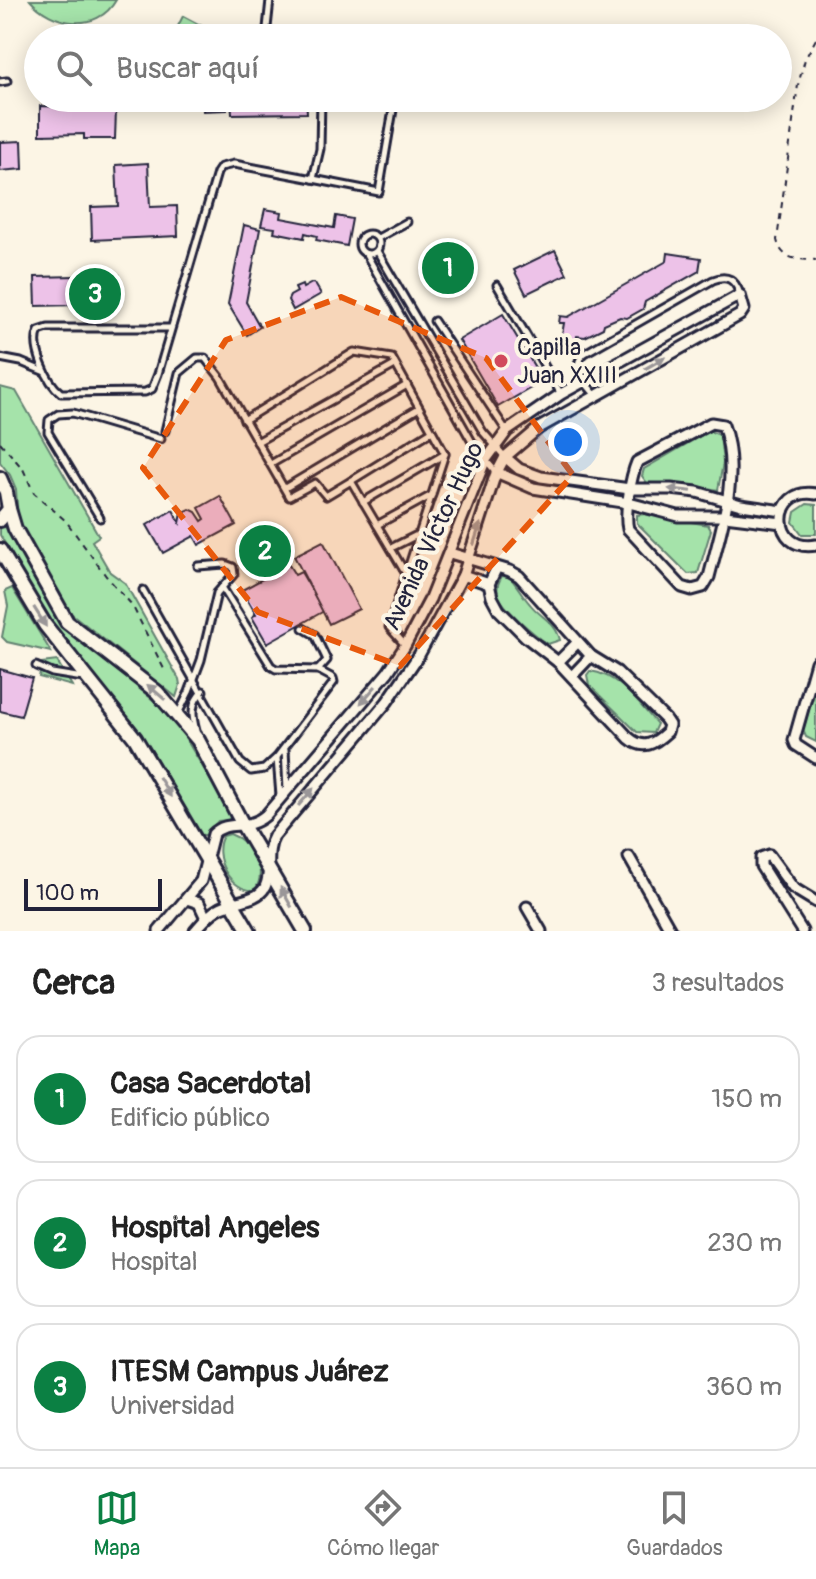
<!DOCTYPE html>
<html lang="es">
<meta charset="utf-8">
<style>
:root{--surface:#fff;--page:#f2f2f2;--text:#222;--muted:#767676;--line:#e0e0e0;--accent:#0b8043}
body{margin:0;font-family:Pangolin,sans-serif;background:var(--page);color:var(--text)}
.scale{position:absolute;left:24px;bottom:20px;width:138px;box-sizing:border-box;padding-left:8px;border:4px solid #22223b;border-top:0;font-size:22px;line-height:28px;white-space:nowrap;color:#22223b;-webkit-text-stroke:6px #fcf5e5;paint-order:stroke}
.you{position:absolute;left:568px;top:442px;width:28px;height:28px;margin:-20px;border:6px solid #fff;border-radius:50%;background:#1a73e8;box-shadow:0 0 0 12px #1a73e833}
.badge{display:grid;place-items:center;width:52px;height:52px;border-radius:50%;background:var(--accent);color:#fff;font-size:26px;font-weight:700}
.pin{position:absolute;translate:-50% -50%;border:4px solid #fff;box-shadow:0 2px 8px #0006}
.list{margin:0;padding:0;list-style:none}
h2{display:flex;justify-content:space-between;align-items:center;height:104px;margin:0;padding:0 32px;font-size:34px}
h2 small{font-size:26px;font-weight:400;color:var(--muted)}
.list li{display:grid;grid-template-columns:52px 1fr auto;gap:24px;align-items:center;box-sizing:border-box;height:128px;margin:0 16px 16px;padding:0 16px;border:2px solid var(--line);border-radius:24px}
.list b{display:block;font-size:30px;white-space:nowrap}
.list p{margin:0;font-size:26px;white-space:nowrap;color:var(--muted)}
.list em{font-size:26px;font-style:normal;color:var(--muted)}
.icon{flex:none;width:44px;height:44px;fill:none;stroke:currentColor;stroke-width:2;stroke-linecap:round;stroke-linejoin:round}
.map{position:relative;flex:none;width:816px;height:931px;overflow:hidden}
.search{position:absolute;background:var(--surface);box-shadow:0 4px 20px #0003;left:24px;right:24px;top:24px;height:88px;display:flex;align-items:center;gap:20px;box-sizing:border-box;padding:0 28px;border-radius:44px;color:var(--muted);font-size:30px}
.sheet{height:536px;background:var(--surface)}
nav{display:flex;justify-content:space-around;align-items:center;box-sizing:border-box;height:112px;border-top:2px solid var(--line);background:var(--surface);font-size:22px;color:var(--muted)}
nav a{display:grid;justify-items:center;gap:4px}
nav .on{color:var(--accent)}
.map>svg:first-child{display:block}
.green{fill:#a5e3aa;stroke:#648272;stroke-width:2}
.building{fill:#edc2e8;stroke:#22223b;stroke-width:2}
.lines{fill:none;stroke-linecap:round;stroke-linejoin:round}
.lane-casing{stroke:#22223b;stroke-width:11}
.street-casing{stroke:#22223b;stroke-width:15}
.secondary-casing{stroke:#22223b;stroke-width:18}
.path{stroke:#22223b;stroke-width:2;stroke-dasharray:6 6;stroke-linecap:butt}
.lane{stroke:#fcf5e5;stroke-width:5}
.street{stroke:#fcf5e5;stroke-width:9}
.secondary{stroke:#fcf5e5;stroke-width:12}
.oneway{fill:#9a9698}
.marked{fill:#e8590c;fill-opacity:0.2;stroke:#e8590c;stroke-width:6;stroke-dasharray:16 10;stroke-linejoin:round}
.poi-dot{fill:#d1495b;stroke:#fcf5e5;stroke-width:3}
.labels{text-anchor:middle;stroke-width:8;stroke-linejoin:round;paint-order:stroke}
.poi-label{font-size:24px;fill:#22223b;stroke:#fcf5e5;text-anchor:start}
.street-label{font-size:24px;fill:#22223b;stroke:#fcf5e5}
</style>
<div class="map">
<svg width="816" height="931" viewBox="0 0 816 931">
<rect width="100%" height="100%" fill="#fcf5e5"/>
<filter id="ink" filterUnits="userSpaceOnUse"><feTurbulence type="fractalNoise" baseFrequency=".0125" numOctaves="2"/><feDisplacementMap in="SourceGraphic" scale="16" xChannelSelector="R" yChannelSelector="G"/><feConvolveMatrix kernelMatrix="1 2 1 2 8 2 1 2 1" color-interpolation-filters="sRGB"/></filter>
<g filter="url(#ink)">
<g class="green">
<path d="M 30,0 L 116,0 C 97,34 51,25 30,0 Z"/>
<path d="M 183,16 L 202,26 L 195,38 L 172,38 Z"/>
<path d="M 0,387 L 16,391 L 99,536 L 92,541 L 110,572 L 125,583 L 179,679 L 180,685 L 176,697 L 72,614 L 55,589 L 18,520 L 16,489 L 10,475 L 0,462 Z"/>
<path d="M 709,431 L 720,435 L 723,463 L 718,490 L 685,484 L 647,483 L 642,476 L 644,469 Z"/>
<path d="M 807,504 L 816,505 L 816,534 L 802,534 L 793,522 L 795,512 Z"/>
<path d="M 645,514 L 708,525 L 711,530 L 698,573 L 688,574 L 637,523 L 637,515 Z"/>
<path d="M 4,525 L 66,628 L 164,709 L 177,724 L 231,814 L 229,820 L 218,821 L 206,835 L 202,835 L 149,746 L 131,720 L 51,623 L 0,535 L 0,527 Z"/>
<path d="M 502,576 L 509,576 C 517,585 522,595 530,604 C 540,617 556,622 560,640 L 548,644 C 536,636 502,608 498,594 C 496,588 499,581 502,576 Z"/>
<path d="M 12,588 L 51,652 L 7,642 L 2,637 L 8,606 L 5,591 Z"/>
<path d="M 57,661 L 72,686 L 39,677 L 42,663 Z"/>
<path d="M 590,671 C 620,675 638,703 657,724 L 653,733 L 637,732 L 589,685 L 587,675 Z"/>
<path d="M 816,687 L 816,742 L 806,737 L 803,730 Z"/>
<path d="M 230,834 C 252,842 268,869 255,890 C 230,892 211,856 223,836 Z"/>
</g>
<g class="building">
<path d="M 203,98 L 227,98 L 227,110 L 203,111 Z"/>
<path d="M 231,98 L 306,98 L 307,113 L 232,114 Z"/>
<path d="M 40,106 L 70,107 L 70,111 L 116,110 L 115,139 L 84,139 L 84,134 L 40,135 Z"/>
<path d="M 22,141 L 23,169 L 0,171 L 0,142 Z"/>
<path d="M 148,163 L 150,207 L 177,206 L 178,236 L 92,240 L 91,207 L 118,206 L 116,165 Z"/>
<path d="M 265,209 L 282,212 L 281,218 L 334,228 L 336,216 L 352,219 L 347,246 L 316,240 L 317,236 L 305,233 L 304,238 L 274,232 L 275,228 L 261,226 Z"/>
<path d="M 244,225 L 260,229 L 246,302 L 260,327 L 247,335 L 228,304 Z"/>
<path d="M 555,250 L 567,274 L 526,294 L 514,270 Z"/>
<path d="M 668,253 L 701,258 L 699,271 L 645,302 L 643,309 L 627,318 L 620,317 L 604,324 L 603,328 L 585,337 L 577,336 L 576,344 L 568,343 L 560,347 L 564,323 L 559,323 L 560,316 L 568,317 L 667,261 Z"/>
<path d="M 119,275 L 120,304 L 36,306 L 35,277 Z"/>
<path d="M 312,283 L 315,284 L 321,294 L 293,310 L 288,300 L 290,296 L 297,292 L 295,288 L 302,285 L 303,288 Z"/>
<path d="M 503,314 L 543,381 L 498,407 L 459,340 Z"/>
<path d="M 220,496 L 236,525 L 199,545 L 194,536 L 163,553 L 147,525 L 173,510 L 180,523 L 182,513 L 190,509 L 196,512 L 202,521 L 205,519 L 199,508 Z"/>
<path d="M 254,526 L 257,531 L 265,526 L 295,575 L 301,572 L 324,611 L 267,643 L 252,617 L 256,614 L 242,590 L 266,577 L 244,538 L 252,534 L 249,529 Z"/>
<path d="M 323,541 L 359,609 L 329,624 L 294,556 Z"/>
<path d="M 0,669 L 32,678 L 21,716 L 0,711 Z"/>
</g>
<g class="lines">
<defs>
<g id="lane">
<path d="M 270,0 L 267,28 L 272,38"/>
<path d="M 0,82 L 7,81"/>
<path d="M 313,179 L 379,192 L 395,98"/>
<circle cx="369" cy="244" r="10"/>
<path d="M 378,238 L 407,222"/>
<path d="M 377,251 L 483,432 L 505,457"/>
<path d="M 366,254 L 476,449 L 496,472"/>
<path d="M 497,285 L 561,394"/>
<path d="M 434,321 L 506,430"/>
<path d="M 171,328 L 48,328 L 39,331 C 31,346 47,383 61,393 L 145,392 L 152,389 L 158,374 L 217,173 L 221,167 L 234,164 L 313,179 L 320,149 L 321,98"/>
<path d="M 0,358 L 21,362 L 45,372"/>
<path d="M 597,397 C 586,383 568,368 585,353 L 713,280 C 728,274 735,280 740,294"/>
<path d="M 244,420 L 354,352 L 392,358 L 445,454 L 389,627 L 405,645"/>
<path d="M 165,431 L 179,373 L 197,358 L 205,358 L 220,377 L 289,497 L 315,483 L 326,496 L 351,481 L 406,574"/>
<path d="M 257,442 L 395,365"/>
<path d="M 271,464 L 407,385"/>
<path d="M 351,481 L 432,431"/>
<path d="M 285,488 L 419,408"/>
<path d="M 363,502 L 445,454"/>
<path d="M 100,518 L 48,432 L 49,420 L 58,414 L 73,413 L 161,439"/>
<path d="M 377,525 L 432,495"/>
<path d="M 391,548 L 419,534"/>
<path d="M 143,590 L 240,762 L 251,771 L 264,769 L 277,757 L 334,682 L 333,678 L 318,670 L 276,669 L 271,666 L 222,587"/>
<path d="M 303,628 L 315,635 L 327,660 L 318,670"/>
<path d="M 36,666 L 52,673 L 83,678"/>
<path d="M 178,714 L 189,692 L 201,660 L 217,593 L 234,574 L 233,567 L 225,564 L 198,566"/>
<path d="M 196,731 C 192,716 190,703 203,691"/>
<path d="M 285,749 L 287,790"/>
<path d="M 277,758 L 280,796"/>
</g>
<g id="street">
<path d="M 711,423 L 723,425 C 741,474 721,529 709,577 L 703,587 L 692,590 L 682,587 L 628,529 C 624,514 631,476 637,462 Z"/>
<path d="M 505,457 L 519,469 L 541,477 L 630,489 L 671,489 L 697,492 L 741,505 L 783,511"/>
<path d="M 496,472 L 533,488 L 629,503 L 678,516 L 725,516 L 782,523"/>
<path d="M 816,494 C 771,486 770,553 816,545"/>
<path d="M 450,553 L 510,571 L 519,576 L 591,656 L 617,672 L 665,719 L 669,725 L 667,732 C 655,743 644,751 629,738 L 558,662 L 526,637 L 499,610 L 492,597 L 489,584 L 496,569"/>
<path d="M 463,575 L 489,584"/>
<path d="M 558,662 L 578,642"/>
<path d="M 816,662 L 794,740 L 796,745 L 816,758"/>
<path d="M 572,676 L 591,656"/>
<path d="M 629,857 L 671,931"/>
<path d="M 187,899 L 199,903 L 206,918"/>
<path d="M 527,907 L 541,931"/>
<path d="M 159,931 L 201,881 L 213,834 C 229,818 245,833 266,815 L 388,672 L 405,646 L 430,599 L 485,461 L 507,431 L 561,394 L 740,295 L 744,309 L 740,315 L 539,428 L 505,457 L 495,476 L 463,575 L 419,655 L 387,702 L 274,836 C 264,853 273,871 265,887 C 257,902 232,900 218,909 C 209,914 202,923 195,931"/>
<path d="M 802,931 L 761,866 L 761,858 L 769,855 L 793,888 L 816,902"/>
</g>
<g id="secondary">
<path d="M 0,478 L 6,492 L 9,509 L 0,520"/>
<path d="M 9,509 L 15,529 L 67,622 L 157,692 L 198,740 L 244,827 L 305,931"/>
<path d="M 0,550 L 45,625 L 135,738 L 249,931"/>
</g>
</defs>
<use href="#lane" class="lane-casing"/>
<use href="#street" class="street-casing"/>
<use href="#secondary" class="secondary-casing"/>
<g class="path">
<path d="M 816,39 L 805,59 L 798,85 L 777,240 C 782,261 797,259 816,260"/>
<path d="M 0,442 L 23,469 L 34,493 L 66,521 L 106,576 L 132,605 L 164,669"/>
</g>
<use href="#lane" class="lane"/>
<use href="#street" class="street"/>
<use href="#secondary" class="secondary"/>
</g>
<defs><path id="oneway-solid" d="M-6-.8H1V-3.2L6.5 0L1 3.2V.8H-6Z" transform="scale(2)"/></defs>
<g class="oneway">
<use href="#oneway-solid" transform="translate(655 363) rotate(-30)"/>
<use href="#oneway-solid" transform="translate(680 490) rotate(-174)"/>
<use href="#oneway-solid" transform="translate(477 534) rotate(-72)"/>
<use href="#oneway-solid" transform="translate(40 617) rotate(58)"/>
<use href="#oneway-solid" transform="translate(156 692) rotate(-140)"/>
<use href="#oneway-solid" transform="translate(368 695) rotate(131)"/>
<use href="#oneway-solid" transform="translate(165 787) rotate(59)"/>
<use href="#oneway-solid" transform="translate(306 797) rotate(-49)"/>
<use href="#oneway-solid" transform="translate(286 897) rotate(-119)"/>
</g>
</g>
<path class="marked" d="M 341,297 L 486,358 L 573,475 L 400,666 L 258,612 L 143,468 L 226,340 Z"/>
<circle class="poi-dot" cx="501" cy="361" r="8"/>
<g class="labels">
<g class="poi-label">
<text x="517" y="355">Capilla<tspan x="517" dy="28">Juan XXIII</tspan></text>
</g>
<g class="street-label">
<text transform="translate(433 536) rotate(-65)" y="8">Avenida Víctor Hugo</text>
</g>
</g>
</svg>
<div class="scale">100 m</div>
<div class="you"></div>
<div class="pin badge" style="left:448px;top:268px">1</div>
<div class="pin badge" style="left:265px;top:551px">2</div>
<div class="pin badge" style="left:95px;top:294px">3</div>
<div class="search"><svg class="icon" aria-label="search" viewBox="0 0 24 24"><circle cx="10" cy="10" r="6"/><path d="M15 15l6 6"/></svg>Buscar aquí</div>
</div>
<section class="sheet">
<h2>Cerca<small>3 resultados</small></h2>
<ul class="list">
<li><span class="badge">1</span><div><b>Casa Sacerdotal</b><p>Edificio público</p></div><em>150 m</em></li>
<li><span class="badge">2</span><div><b>Hospital Angeles</b><p>Hospital</p></div><em>230 m</em></li>
<li><span class="badge">3</span><div><b>ITESM Campus Juárez</b><p>Universidad</p></div><em>360 m</em></li>
</ul>
</section>
<nav>
<a class="on"><svg class="icon" aria-label="map" viewBox="0 0 24 24"><path d="M3 6l6-2 6 2 6-2v14l-6 2-6-2-6 2zM9 4v14M15 6v14"/></svg>Mapa</a>
<a><svg class="icon" aria-label="directions" viewBox="0 0 24 24"><path d="M12 3l9 9-9 9-9-9zM9 14v-3h6M13 9l2 2-2 2"/></svg>Cómo llegar</a>
<a><svg class="icon" aria-label="saved" viewBox="0 0 24 24"><path d="M7 4h10v16l-5-4-5 4z"/></svg>Guardados</a>
</nav>
